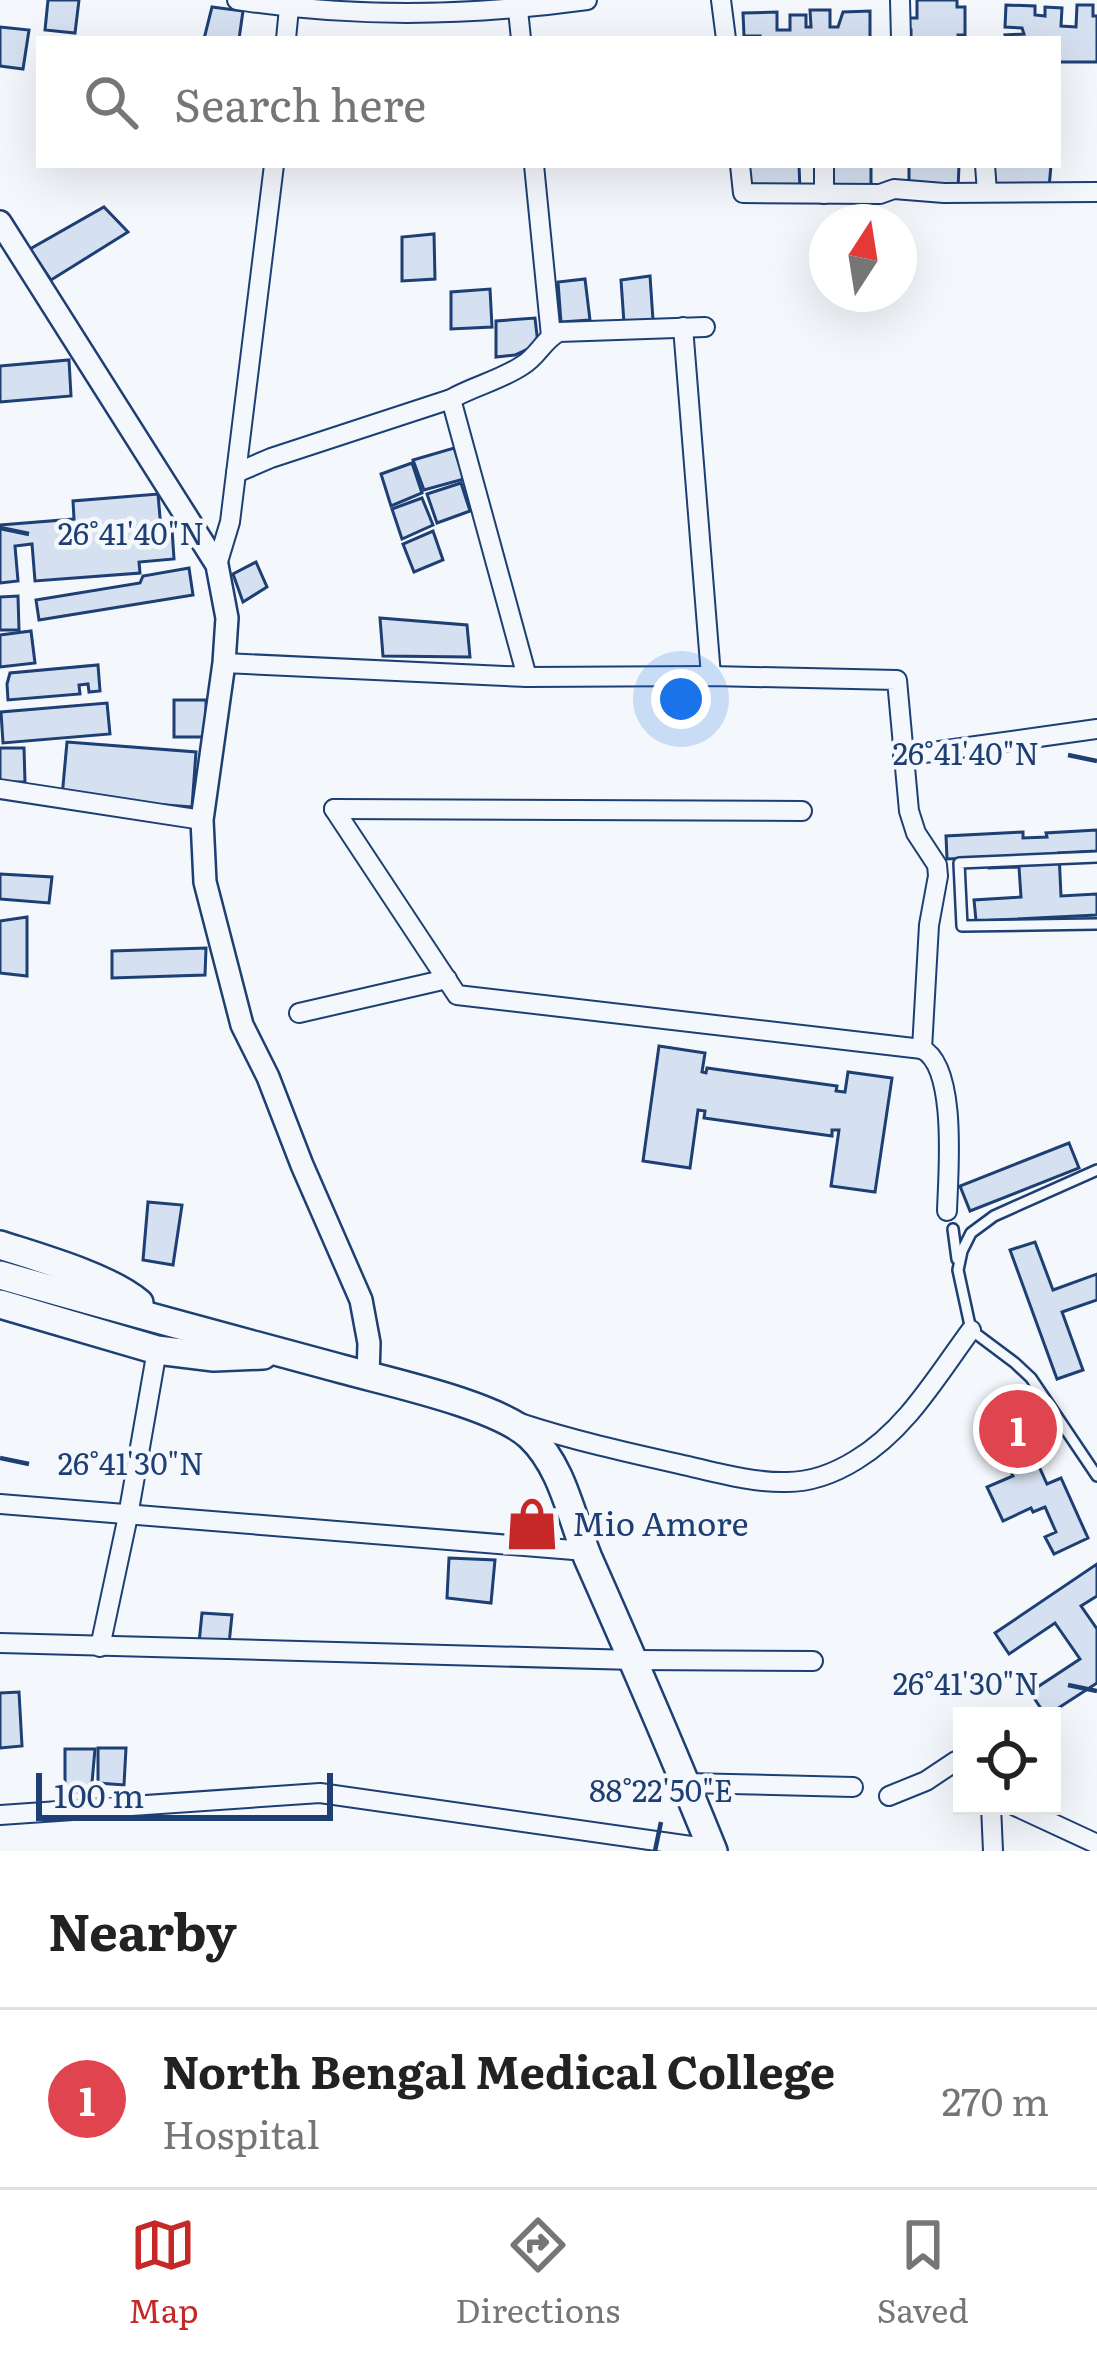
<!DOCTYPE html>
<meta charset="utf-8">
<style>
:root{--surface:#fff;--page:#f2f2f2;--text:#222;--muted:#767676;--line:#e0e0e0;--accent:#c62828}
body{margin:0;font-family:Literata,serif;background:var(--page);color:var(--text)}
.controls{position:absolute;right:36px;bottom:36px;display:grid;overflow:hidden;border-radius:0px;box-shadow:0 12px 48px #0002}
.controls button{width:108px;height:108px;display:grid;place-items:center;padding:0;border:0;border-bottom:3px solid var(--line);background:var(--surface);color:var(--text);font:60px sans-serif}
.compass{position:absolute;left:809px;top:204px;width:108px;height:108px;border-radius:50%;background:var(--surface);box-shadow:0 12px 48px #0002;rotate:12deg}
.scale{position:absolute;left:36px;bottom:30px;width:297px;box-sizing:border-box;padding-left:12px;border:6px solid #1d3f73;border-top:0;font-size:33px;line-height:42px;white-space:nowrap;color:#1d3f73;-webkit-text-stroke:9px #f4f7fb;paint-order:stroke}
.you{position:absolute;left:681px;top:699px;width:42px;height:42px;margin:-30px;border:9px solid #fff;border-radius:50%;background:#1a73e8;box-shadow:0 0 0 18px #1a73e833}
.badge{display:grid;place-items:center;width:78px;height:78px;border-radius:50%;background:var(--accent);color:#fff;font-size:39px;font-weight:700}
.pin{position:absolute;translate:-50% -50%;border:6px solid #fff;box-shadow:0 3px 12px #0006}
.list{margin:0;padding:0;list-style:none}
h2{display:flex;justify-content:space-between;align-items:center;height:156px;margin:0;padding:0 48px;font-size:51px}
h2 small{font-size:39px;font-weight:400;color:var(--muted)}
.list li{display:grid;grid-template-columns:78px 1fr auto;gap:36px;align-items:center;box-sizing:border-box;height:180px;padding:0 48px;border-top:3px solid var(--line)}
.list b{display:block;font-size:45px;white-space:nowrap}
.list p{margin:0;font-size:39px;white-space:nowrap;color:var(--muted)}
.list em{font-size:39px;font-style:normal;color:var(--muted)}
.icon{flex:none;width:66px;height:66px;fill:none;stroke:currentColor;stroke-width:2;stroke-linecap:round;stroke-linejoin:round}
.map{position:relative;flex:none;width:1097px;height:1851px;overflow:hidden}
.search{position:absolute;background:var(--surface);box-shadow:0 12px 48px #0002;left:36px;right:36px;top:36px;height:132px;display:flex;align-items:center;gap:30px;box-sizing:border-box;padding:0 42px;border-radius:0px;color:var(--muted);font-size:45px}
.sheet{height:336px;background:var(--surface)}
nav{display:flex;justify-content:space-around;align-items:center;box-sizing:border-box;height:168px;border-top:3px solid var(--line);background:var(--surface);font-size:33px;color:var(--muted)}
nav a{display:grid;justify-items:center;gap:6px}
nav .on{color:var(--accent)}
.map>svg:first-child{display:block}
.building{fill:#d5e0f0;stroke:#1d3f73;stroke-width:3}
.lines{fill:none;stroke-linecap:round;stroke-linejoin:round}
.service-casing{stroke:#1d3f73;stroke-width:14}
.minor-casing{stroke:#1d3f73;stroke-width:22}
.tertiary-casing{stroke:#1d3f73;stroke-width:26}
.primary-casing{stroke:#1d3f73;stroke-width:32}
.service{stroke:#f4f7fb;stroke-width:9}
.minor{stroke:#f4f7fb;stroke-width:18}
.tertiary{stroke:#f4f7fb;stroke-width:21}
.primary{stroke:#f4f7fb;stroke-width:27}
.ticks{fill:none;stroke:#1d3f73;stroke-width:4.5}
.labels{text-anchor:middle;stroke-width:9;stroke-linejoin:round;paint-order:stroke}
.poi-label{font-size:33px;fill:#1d3f73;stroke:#f4f7fb;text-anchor:start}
.ticks-label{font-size:30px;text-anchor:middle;fill:#1d3f73;stroke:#f4f7fb;stroke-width:9;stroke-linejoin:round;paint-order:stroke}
</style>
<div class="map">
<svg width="1097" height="1851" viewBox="0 0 1097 1851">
<rect width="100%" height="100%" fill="#f4f7fb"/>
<g class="building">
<path d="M 48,0 L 79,0 L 75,33 L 45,30 Z"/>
<path d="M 917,0 L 957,0 L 957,7 L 965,7 L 965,35 L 958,35 L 958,39 L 911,39 L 911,30 L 905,30 L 906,18 L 917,18 Z"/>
<path d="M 1006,5 L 1035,6 L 1035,15 L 1045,16 L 1045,7 L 1062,8 L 1061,26 L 1076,27 L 1077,5 L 1093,5 L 1093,16 L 1097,16 L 1097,62 L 1058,62 L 1058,39 L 1006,39 L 1005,35 L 1024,34 L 1022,28 L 1005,27 Z"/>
<path d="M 212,7 L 243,11 L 239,39 L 204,39 Z"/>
<path d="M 810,10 L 830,10 L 830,27 L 838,27 L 843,12 L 870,11 L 870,39 L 760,39 L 760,36 L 744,36 L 743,13 L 777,12 L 777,30 L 790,30 L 790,15 L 806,15 L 806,27 L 811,27 Z"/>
<path d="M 0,27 L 29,30 L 23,69 L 0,66 Z"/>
<path d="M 743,165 L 799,165 L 800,190 L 745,189 Z"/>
<path d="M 827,165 L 871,165 L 871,188 L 826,189 Z"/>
<path d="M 909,165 L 959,165 L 958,189 L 909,184 Z"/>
<path d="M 989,165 L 1051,165 L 1049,188 L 990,188 Z"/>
<path d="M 104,207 L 128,232 L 51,280 L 30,249 Z"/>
<path d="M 434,234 L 435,279 L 402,281 L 402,237 Z"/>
<path d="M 650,276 L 653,320 L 624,323 L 621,280 Z"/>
<path d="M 585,279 L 590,320 L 561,322 L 558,282 Z"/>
<path d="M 490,289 L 492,327 L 451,329 L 451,292 Z"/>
<path d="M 535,318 L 538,344 L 515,355 L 496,357 L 496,321 Z"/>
<path d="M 69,360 L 71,396 L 0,402 L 0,366 Z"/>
<path d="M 454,448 L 464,479 L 424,490 L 413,460 Z"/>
<path d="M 412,463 L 422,493 L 391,506 L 381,474 Z"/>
<path d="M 461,483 L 470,511 L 437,523 L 427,494 Z"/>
<path d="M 158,494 L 161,529 L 172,529 L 174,559 L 139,562 L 140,573 L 35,581 L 32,544 L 15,546 L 18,581 L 0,583 L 0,525 L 74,519 L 73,501 Z"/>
<path d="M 422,498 L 433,525 L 402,539 L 392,509 Z"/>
<path d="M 433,531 L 443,560 L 414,572 L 403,544 Z"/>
<path d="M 256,562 L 267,587 L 243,602 L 233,574 Z"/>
<path d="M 189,568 L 193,595 L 39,620 L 36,600 L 140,583 L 143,576 Z"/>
<path d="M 18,596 L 19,630 L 0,630 L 0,597 Z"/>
<path d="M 380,618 L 467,625 L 470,657 L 383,656 Z"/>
<path d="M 31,631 L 35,663 L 0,667 L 0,635 Z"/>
<path d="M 98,665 L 100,691 L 89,692 L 88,684 L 79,685 L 80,694 L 8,700 L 7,684 L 10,673 Z"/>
<rect x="174" y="700" width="32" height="37"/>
<path d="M 107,703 L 110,734 L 3,743 L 1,712 Z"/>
<path d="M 67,742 L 196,752 L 192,807 L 62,797 Z"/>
<path d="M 0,748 L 24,748 L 25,782 L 0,782 Z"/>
<path d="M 1097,830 L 1097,851 L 1059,853 L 1061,896 L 1097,894 L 1097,915 L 976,921 L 974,900 L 1021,897 L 1019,867 L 989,868 L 988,857 L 947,859 L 946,836 L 1023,832 L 1023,838 L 1047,837 L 1046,833 Z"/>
<path d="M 0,874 L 52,877 L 49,903 L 0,899 Z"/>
<path d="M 27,917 L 27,976 L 0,973 L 0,921 Z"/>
<path d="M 206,948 L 205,975 L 112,978 L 112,951 Z"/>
<path d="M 659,1046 L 705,1053 L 702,1072 L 706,1073 L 707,1068 L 837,1086 L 836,1091 L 845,1092 L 848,1072 L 892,1078 L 875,1192 L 831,1186 L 839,1130 L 832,1130 L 832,1136 L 704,1118 L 705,1111 L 698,1110 L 690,1168 L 643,1161 Z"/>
<path d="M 1069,1143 L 1079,1168 L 970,1211 L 960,1186 Z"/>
<path d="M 148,1202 L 182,1205 L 173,1265 L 143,1260 Z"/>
<path d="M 1035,1242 L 1053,1290 L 1097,1274 L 1097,1300 L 1062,1312 L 1083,1370 L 1057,1379 L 1010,1250 Z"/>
<path d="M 1019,1422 L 1047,1484 L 1061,1478 L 1088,1538 L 1054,1554 L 1045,1537 L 1056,1532 L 1045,1507 L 1033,1512 L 1031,1508 L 1003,1521 L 987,1487 L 1013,1476 L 1000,1447 L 988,1452 L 982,1438 Z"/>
<path d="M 449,1558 L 495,1560 L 491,1603 L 447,1598 Z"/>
<path d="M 1097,1564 L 1097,1596 L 1081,1606 L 1097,1629 L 1097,1683 L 1046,1716 L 1030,1692 L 1080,1659 L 1055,1623 L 1009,1654 L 995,1633 Z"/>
<path d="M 202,1613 L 232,1615 L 229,1644 L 199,1643 Z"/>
<path d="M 19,1692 L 22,1746 L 0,1748 L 0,1693 Z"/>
<path d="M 98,1748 L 126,1748 L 124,1785 L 98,1783 Z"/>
<path d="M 65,1749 L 95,1749 L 91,1794 L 65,1791 Z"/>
</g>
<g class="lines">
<defs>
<g id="service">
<path d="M 1097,857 L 959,863 L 962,926 L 1097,924"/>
<path d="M 1097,1170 L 994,1216 L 971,1233 L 962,1251 L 958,1270 L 971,1330 L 1015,1363 L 1031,1378 L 1097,1476"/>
<path d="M 953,1229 L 957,1259"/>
</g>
<g id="minor">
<path d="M 237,0 C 352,18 472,16 587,0"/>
<path d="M 721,0 L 726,39"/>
<path d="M 900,0 L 901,39"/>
<path d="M 518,10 L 521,39"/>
<path d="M 286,39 L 289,8"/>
<path d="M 534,165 L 551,336"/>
<path d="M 740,165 L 743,193 L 880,194 L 894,189 L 944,193 L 1097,192"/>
<path d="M 985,165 L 987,192"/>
<path d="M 824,194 L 824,165"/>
<path d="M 683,327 L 711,676"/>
<path d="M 451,399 L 527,677"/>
<path d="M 236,473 L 271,458 L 451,399 C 474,386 501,380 523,365 C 538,356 544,339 559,332 L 705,327"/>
<path d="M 217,565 L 230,522 L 274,165"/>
<path d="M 224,663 L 527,677 L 711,676 L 897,680 L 909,811 L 916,833 L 937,865 L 938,876 L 929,925 L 922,1049 C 958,1067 948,1175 947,1211"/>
<path d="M 903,756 L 1097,729"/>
<path d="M 0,789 L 202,820"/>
<path d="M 334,809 L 457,995 L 922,1049"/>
<path d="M 334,809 L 802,811"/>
<path d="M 299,1013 L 447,979"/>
<path d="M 520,1423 C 572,1440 625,1452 679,1464 C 715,1472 751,1483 787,1482 C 812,1482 835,1473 856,1460 C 906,1430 937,1376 971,1330"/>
<path d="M 0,1504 L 586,1551"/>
<path d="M 0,1643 L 634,1660 L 813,1661"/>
<path d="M 100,1647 L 128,1516 L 157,1350"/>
<path d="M 686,1783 L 853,1787"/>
<path d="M 889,1796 L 926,1781 L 956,1761 L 962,1762"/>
<path d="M 991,1806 L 993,1851"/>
<path d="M 1015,1806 L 1097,1844"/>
<path d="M 0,1815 L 320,1793 L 712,1849"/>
</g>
<path id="tertiary" d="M 0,222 L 217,565 L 227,618 L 224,663 L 202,820 L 205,882 L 242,1025 L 268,1077 L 302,1165 L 361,1300 L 369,1343 L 368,1376"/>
<g id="primary">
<path d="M 0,1245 C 40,1258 108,1277 139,1303"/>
<path d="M 0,1275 C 114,1308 228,1338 342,1369 C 389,1382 497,1405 530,1436 C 563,1467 571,1517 588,1558 C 631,1655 673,1752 713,1851"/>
<path d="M 0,1304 L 157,1350 L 214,1357 L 263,1355"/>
</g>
</defs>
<use href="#service" class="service-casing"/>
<use href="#minor" class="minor-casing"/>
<use href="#tertiary" class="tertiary-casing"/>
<use href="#primary" class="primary-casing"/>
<use href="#service" class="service"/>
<use href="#minor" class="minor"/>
<use href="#tertiary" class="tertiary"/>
<use href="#primary" class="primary"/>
</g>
<path class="ticks" d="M 0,528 L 29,534M 1068,755 L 1097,761M 0,1458 L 29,1464M 1068,1685 L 1097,1691M 655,1851 L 661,1822"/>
<defs>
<symbol id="shop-bare" viewBox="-9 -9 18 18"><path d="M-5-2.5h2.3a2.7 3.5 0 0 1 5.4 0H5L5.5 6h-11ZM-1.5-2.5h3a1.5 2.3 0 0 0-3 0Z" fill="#c62828" stroke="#f4f7fb" stroke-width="2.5" paint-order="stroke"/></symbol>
</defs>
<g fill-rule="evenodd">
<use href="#shop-bare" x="494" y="1486" width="76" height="76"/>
</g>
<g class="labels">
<g class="poi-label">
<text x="572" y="1536">Mio Amore</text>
</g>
</g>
<g class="ticks-label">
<text x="131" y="545">26°41'40"N</text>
<text x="966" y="765">26°41'40"N</text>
<text x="131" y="1475">26°41'30"N</text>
<text x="966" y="1695">26°41'30"N</text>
<text x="661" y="1802">88°22'50"E</text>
</g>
</svg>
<div class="controls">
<button><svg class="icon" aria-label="locate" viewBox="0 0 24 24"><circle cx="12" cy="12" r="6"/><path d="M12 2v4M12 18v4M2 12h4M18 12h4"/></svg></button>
</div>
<svg class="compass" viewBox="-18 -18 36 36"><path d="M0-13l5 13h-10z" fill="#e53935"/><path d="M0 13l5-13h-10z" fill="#767676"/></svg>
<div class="scale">100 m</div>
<div class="you"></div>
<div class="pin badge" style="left:1018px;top:1429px;background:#e0444e">1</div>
<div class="search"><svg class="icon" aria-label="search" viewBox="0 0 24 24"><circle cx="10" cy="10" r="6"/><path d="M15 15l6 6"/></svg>Search here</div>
</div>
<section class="sheet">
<h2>Nearby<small></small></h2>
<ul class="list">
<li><span class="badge" style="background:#e0444e">1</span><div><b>North Bengal Medical College</b><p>Hospital</p></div><em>270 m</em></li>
</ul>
</section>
<nav>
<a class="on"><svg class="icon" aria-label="map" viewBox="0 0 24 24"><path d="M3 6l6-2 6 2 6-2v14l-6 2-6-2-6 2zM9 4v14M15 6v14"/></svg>Map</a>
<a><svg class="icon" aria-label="directions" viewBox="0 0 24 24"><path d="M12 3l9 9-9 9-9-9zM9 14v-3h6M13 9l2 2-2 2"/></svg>Directions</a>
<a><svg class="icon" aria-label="saved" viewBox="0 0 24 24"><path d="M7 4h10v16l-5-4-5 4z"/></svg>Saved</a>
</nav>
